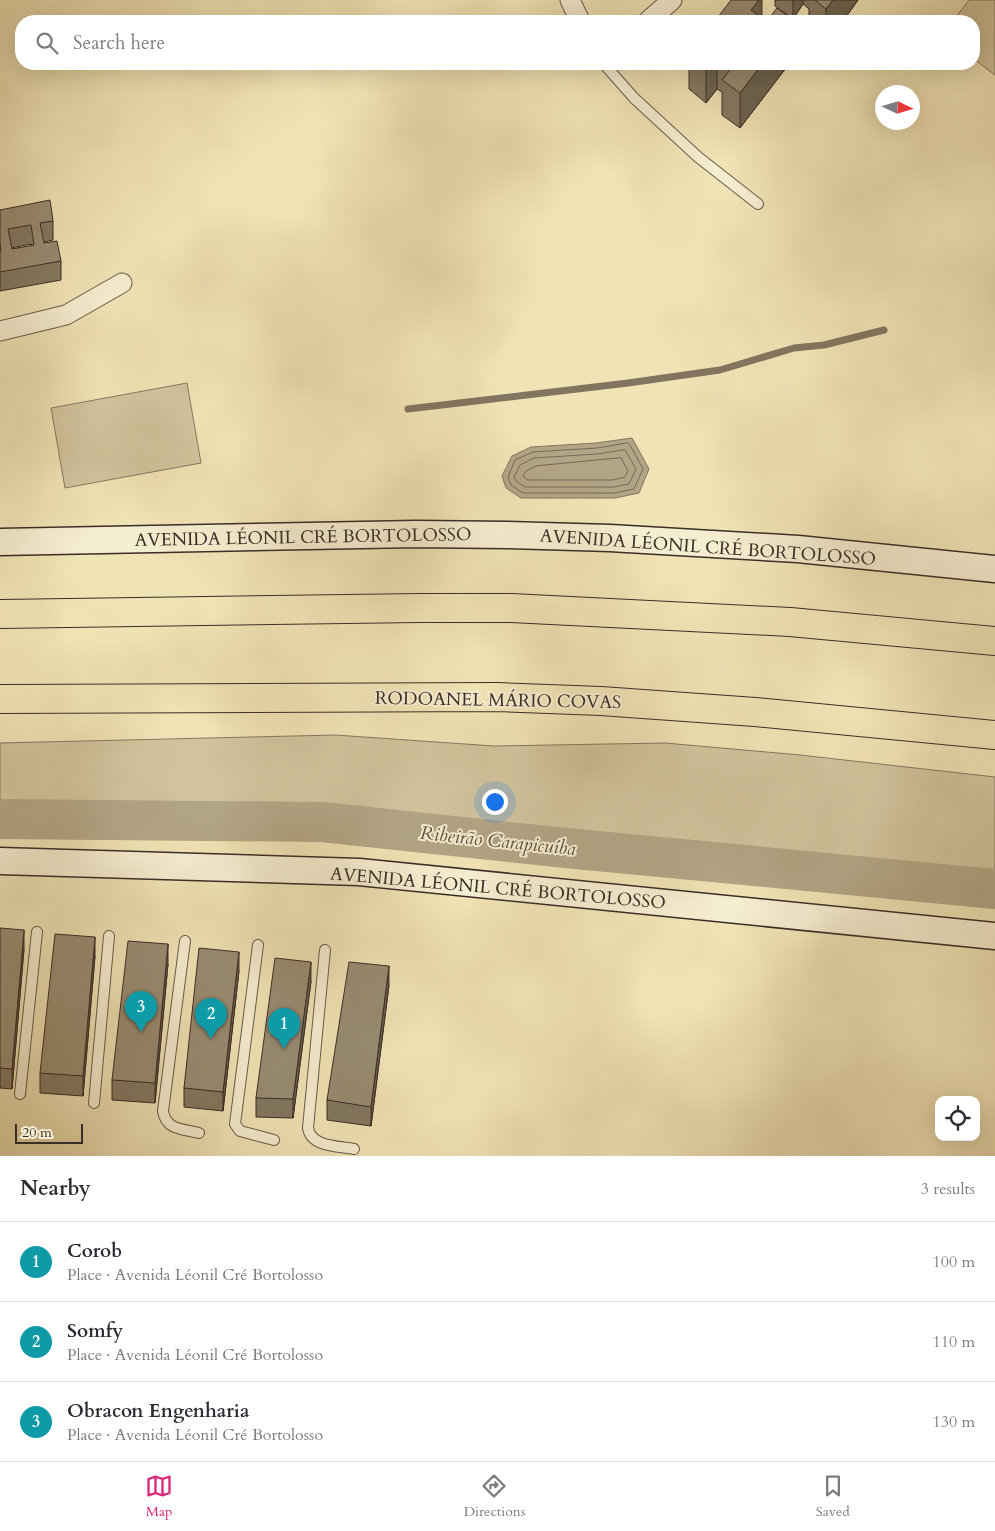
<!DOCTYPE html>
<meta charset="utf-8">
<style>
:root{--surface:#fff;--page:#f2f2f3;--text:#2b2b33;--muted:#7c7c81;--line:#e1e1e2;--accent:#db2777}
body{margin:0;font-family:Cardo,serif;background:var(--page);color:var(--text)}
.controls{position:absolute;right:15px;bottom:15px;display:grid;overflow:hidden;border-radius:10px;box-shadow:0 5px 20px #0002}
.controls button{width:45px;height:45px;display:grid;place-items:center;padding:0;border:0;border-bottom:1px solid var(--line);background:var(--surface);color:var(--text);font:25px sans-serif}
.compass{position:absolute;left:875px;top:85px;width:45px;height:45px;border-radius:50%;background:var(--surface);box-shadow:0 5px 20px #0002;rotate:94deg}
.scale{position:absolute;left:15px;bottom:12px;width:68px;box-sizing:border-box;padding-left:5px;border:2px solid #392d27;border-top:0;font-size:14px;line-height:18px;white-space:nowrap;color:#392d27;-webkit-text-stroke:4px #f5edcf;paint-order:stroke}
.you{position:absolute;left:494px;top:801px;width:18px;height:18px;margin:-12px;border:4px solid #fff;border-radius:50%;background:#1a73e8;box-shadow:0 0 0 8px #1a73e833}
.badge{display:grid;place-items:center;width:32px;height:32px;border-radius:50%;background:var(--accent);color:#fff;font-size:16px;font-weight:700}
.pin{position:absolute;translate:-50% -41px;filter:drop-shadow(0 1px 2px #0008)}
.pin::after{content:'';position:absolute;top:26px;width:18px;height:15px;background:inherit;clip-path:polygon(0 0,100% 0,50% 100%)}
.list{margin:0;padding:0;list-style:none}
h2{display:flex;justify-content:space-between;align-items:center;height:65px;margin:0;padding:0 20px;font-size:21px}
h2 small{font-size:16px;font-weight:400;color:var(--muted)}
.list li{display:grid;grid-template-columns:32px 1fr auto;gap:15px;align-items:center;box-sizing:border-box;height:80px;padding:0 20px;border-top:1px solid var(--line)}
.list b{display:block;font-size:19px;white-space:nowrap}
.list p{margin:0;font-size:16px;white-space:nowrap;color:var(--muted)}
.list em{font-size:16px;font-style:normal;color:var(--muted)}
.icon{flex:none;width:28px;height:28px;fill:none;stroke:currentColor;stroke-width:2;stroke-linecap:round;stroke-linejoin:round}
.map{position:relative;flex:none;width:995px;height:1156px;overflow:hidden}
.search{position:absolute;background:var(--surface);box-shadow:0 5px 20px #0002;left:15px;right:15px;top:15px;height:55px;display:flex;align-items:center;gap:12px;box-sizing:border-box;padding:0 18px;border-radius:20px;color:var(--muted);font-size:19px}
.sheet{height:305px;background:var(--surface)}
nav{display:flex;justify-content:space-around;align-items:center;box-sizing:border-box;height:70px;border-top:1px solid var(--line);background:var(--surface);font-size:14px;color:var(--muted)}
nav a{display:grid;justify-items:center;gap:2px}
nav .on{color:var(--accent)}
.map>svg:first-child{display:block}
.green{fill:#d1c49d;stroke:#857862}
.water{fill:#b2a585;stroke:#82755f}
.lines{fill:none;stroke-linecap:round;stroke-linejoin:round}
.shore{stroke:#766956;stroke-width:1}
.stream{stroke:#82755f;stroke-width:7}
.river{stroke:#b2a585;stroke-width:40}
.service-casing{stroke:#675a4a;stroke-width:12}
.minor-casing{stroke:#675a4a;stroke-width:21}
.secondary-casing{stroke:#392d27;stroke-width:29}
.motorway-casing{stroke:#392d27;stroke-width:30}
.service{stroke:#f5edcf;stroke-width:10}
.minor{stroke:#f5edcf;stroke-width:19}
.secondary{stroke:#f5edcf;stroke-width:26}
.motorway{stroke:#f0e3b5;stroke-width:28}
.wall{fill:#837861;stroke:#392d27;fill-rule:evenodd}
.shaded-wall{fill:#6a624f;stroke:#392d27}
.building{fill:#988c71;stroke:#392d27;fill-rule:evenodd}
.labels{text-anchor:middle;stroke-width:4;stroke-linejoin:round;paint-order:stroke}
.street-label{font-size:18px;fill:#392d27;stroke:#f5edcf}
.water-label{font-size:19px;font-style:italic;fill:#5d5143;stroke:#f5edcf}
</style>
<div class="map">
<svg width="995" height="1156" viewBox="0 0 995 1156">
<rect width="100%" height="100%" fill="#f0e3b5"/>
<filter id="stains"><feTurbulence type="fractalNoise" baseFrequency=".004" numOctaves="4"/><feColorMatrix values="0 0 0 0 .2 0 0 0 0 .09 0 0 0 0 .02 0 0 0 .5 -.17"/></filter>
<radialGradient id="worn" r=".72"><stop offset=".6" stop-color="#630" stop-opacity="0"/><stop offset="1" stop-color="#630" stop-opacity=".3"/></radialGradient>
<g class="green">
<path d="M 969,0 L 995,0 L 995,75 L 974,59 L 974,21 L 953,21 Z"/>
<path d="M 187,383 L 201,463 L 65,488 L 51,408 Z"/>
<path d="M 335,735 L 494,746 L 665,743 L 800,755 L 995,777 L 995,874 L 715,848 L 544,830 L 0,804 L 0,743 Z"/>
</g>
<path class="water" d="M 632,438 L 649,469 L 639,493 L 615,498 L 521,498 L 506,488 L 502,476 L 512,456 L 531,447 L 596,443 Z"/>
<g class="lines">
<g class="shore">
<path d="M 628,443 L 630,445 L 643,469 L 634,489 L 614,493 L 523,493 L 511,485 L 508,477 L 515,460 L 533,452 L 597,448 Z"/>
<path d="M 625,450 L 636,469 L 629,484 L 614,487 L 525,487 L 516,481 L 514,477 L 520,465 L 534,458 L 597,454 Z"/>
<path d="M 621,458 L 628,471 L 625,477 L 613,480 L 527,480 L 523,476 L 526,471 L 536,466 Z"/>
</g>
<path class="stream" d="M 408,409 L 628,383 L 720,370 L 794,348 L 824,345 L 884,330"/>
<path class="river" d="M 0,819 L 322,822 L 566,848 L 995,889"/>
<defs>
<g id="service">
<path d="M 604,64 L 634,98 L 698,157 L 758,204"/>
<path d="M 185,941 L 163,1111 C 166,1130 182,1129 199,1133"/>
<path d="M 258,945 L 235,1124 L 240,1131 L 274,1140"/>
<path d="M 325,950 L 308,1128 C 311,1147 338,1146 354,1149"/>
<path d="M 20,1094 L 37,932"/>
<path d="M 94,1103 L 109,936"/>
</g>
<g id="minor">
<path d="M 570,0 L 580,21"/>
<path d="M 648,21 L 672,0"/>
<path d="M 0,331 L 66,315 L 122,283"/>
</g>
<g id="secondary">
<path d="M 0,542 L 416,534 L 508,535 L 610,538 L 798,549 L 995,569"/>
<path d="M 0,861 L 359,872 L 995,936"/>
</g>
<g id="motorway">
<path d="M 0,614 L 420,608 L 511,608 L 790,622 L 995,641"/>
<path d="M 0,699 L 497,697 L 601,701 L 755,712 L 995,735"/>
</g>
</defs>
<use href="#service" class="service-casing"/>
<use href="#minor" class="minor-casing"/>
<use href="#secondary" class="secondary-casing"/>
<use href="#motorway" class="motorway-casing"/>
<use href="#service" class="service"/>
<use href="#minor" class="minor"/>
<use href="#secondary" class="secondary"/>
<use href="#motorway" class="motorway"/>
</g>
<g class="wall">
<path d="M 775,0 L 858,0 L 843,21 L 809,21 L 809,9 L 803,4 L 793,19 L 775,6 Z"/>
<path d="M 689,64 L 789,64 L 740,128 L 722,115 L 722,92 L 717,89 L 706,103 L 689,89 Z"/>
<path d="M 0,210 L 53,221 L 53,240 L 44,242 L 44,243 L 61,261 L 61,280 L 0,291 ZM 31,244 L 31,246 L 12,249 L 11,248 Z"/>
<path d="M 0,928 L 24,949 L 12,1089 L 0,1088 Z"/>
<path d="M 95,956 L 83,1096 L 40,1093 L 40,1073 Z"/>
<path d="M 168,964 L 155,1103 L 112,1100 L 112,1080 Z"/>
<path d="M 239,971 L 223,1111 L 184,1107 L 184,1088 Z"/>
<path d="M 311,981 L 293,1118 L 256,1117 L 256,1098 Z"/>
<path d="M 389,985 L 371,1126 L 327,1120 L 327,1100 Z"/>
</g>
<g class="shaded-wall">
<path d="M 759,0 L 762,0 L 762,21 L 751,10 Z"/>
<path d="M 793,0 L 803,0 L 803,4 L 793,19 Z"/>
<path d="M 833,0 L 858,0 L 843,21 L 826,21 L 826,9 Z"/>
<path d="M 709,64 L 717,64 L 717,89 L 706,103 L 706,68 Z"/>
<path d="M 762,64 L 789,64 L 740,128 L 740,93 Z"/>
<path d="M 24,930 L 24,949 L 12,1089 L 12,1069 Z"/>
<path d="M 95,937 L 95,956 L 83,1096 L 83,1076 Z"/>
<path d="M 168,944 L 168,964 L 155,1103 L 155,1083 Z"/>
<path d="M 239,952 L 239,971 L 223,1111 L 223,1092 Z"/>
<path d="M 311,962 L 311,981 L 293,1118 L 293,1099 Z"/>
<path d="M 389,966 L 389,985 L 371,1126 L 371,1107 Z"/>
</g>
<g class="building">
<path d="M 731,0 L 759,0 L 751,10 L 765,21 L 744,21 L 743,20 L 742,21 L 715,21 Z"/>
<path d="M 815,0 L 833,0 L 826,9 Z"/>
<path d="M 777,8 L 794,21 L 767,21 Z"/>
<path d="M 702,64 L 709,64 L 706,68 Z"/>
<path d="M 731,64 L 762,64 L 740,93 L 722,80 L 733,66 Z"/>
<path d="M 50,200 L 53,221 L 40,223 L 44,243 L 57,241 L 61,261 L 0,272 L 0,251 L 1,251 L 0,243 L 0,210 ZM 31,225 L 34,245 L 12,249 L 8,229 Z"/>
<path d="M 0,928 L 24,930 L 12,1069 L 0,1068 Z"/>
<path d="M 55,934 L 95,937 L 83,1076 L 40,1073 Z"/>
<path d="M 128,941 L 168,944 L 155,1083 L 112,1080 Z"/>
<path d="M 199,948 L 239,952 L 223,1092 L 184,1088 Z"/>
<path d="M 275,958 L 311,962 L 293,1099 L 256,1098 Z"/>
<path d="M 349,962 L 389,966 L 371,1107 L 327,1100 Z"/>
</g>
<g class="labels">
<g class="street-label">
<text transform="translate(303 537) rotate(-1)" y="6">AVENIDA LÉONIL CRÉ BORTOLOSSO</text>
<text transform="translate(708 547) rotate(4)" y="6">AVENIDA LÉONIL CRÉ BORTOLOSSO</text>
<text transform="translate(498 700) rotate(1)" y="6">RODOANEL MÁRIO COVAS</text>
<text transform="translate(498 888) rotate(5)" y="6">AVENIDA LÉONIL CRÉ BORTOLOSSO</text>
</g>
<g class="water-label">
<text transform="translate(498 840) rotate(6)" y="7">Ribeirão Carapicuíba</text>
</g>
</g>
<rect width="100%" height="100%" filter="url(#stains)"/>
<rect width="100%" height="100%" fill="url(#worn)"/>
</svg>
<div class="controls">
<button><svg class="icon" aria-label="locate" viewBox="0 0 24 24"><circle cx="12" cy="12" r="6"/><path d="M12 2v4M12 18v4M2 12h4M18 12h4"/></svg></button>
</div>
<svg class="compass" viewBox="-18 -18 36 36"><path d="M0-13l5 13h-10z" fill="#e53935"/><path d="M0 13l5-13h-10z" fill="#7c7c81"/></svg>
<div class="scale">20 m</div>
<div class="you"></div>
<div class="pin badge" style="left:284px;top:1049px;background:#0f9aa8">1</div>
<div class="pin badge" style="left:211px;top:1039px;background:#0f9aa8">2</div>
<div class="pin badge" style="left:141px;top:1032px;background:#0f9aa8">3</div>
<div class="search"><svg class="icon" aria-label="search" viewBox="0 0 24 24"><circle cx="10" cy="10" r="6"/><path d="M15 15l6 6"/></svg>Search here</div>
</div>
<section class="sheet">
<h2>Nearby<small>3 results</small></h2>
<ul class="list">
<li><span class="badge" style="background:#0f9aa8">1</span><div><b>Corob</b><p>Place · Avenida Léonil Cré Bortolosso</p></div><em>100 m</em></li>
<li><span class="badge" style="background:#0f9aa8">2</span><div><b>Somfy</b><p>Place · Avenida Léonil Cré Bortolosso</p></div><em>110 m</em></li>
<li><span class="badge" style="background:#0f9aa8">3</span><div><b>Obracon Engenharia</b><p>Place · Avenida Léonil Cré Bortolosso</p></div><em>130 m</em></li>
</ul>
</section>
<nav>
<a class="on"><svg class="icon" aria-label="map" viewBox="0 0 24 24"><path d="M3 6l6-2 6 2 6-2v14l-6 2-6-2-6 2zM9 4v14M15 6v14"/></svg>Map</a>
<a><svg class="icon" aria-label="directions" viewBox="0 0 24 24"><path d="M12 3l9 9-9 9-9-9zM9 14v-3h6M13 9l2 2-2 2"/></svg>Directions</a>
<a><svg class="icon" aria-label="saved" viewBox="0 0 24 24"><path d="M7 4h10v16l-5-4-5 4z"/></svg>Saved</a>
</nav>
